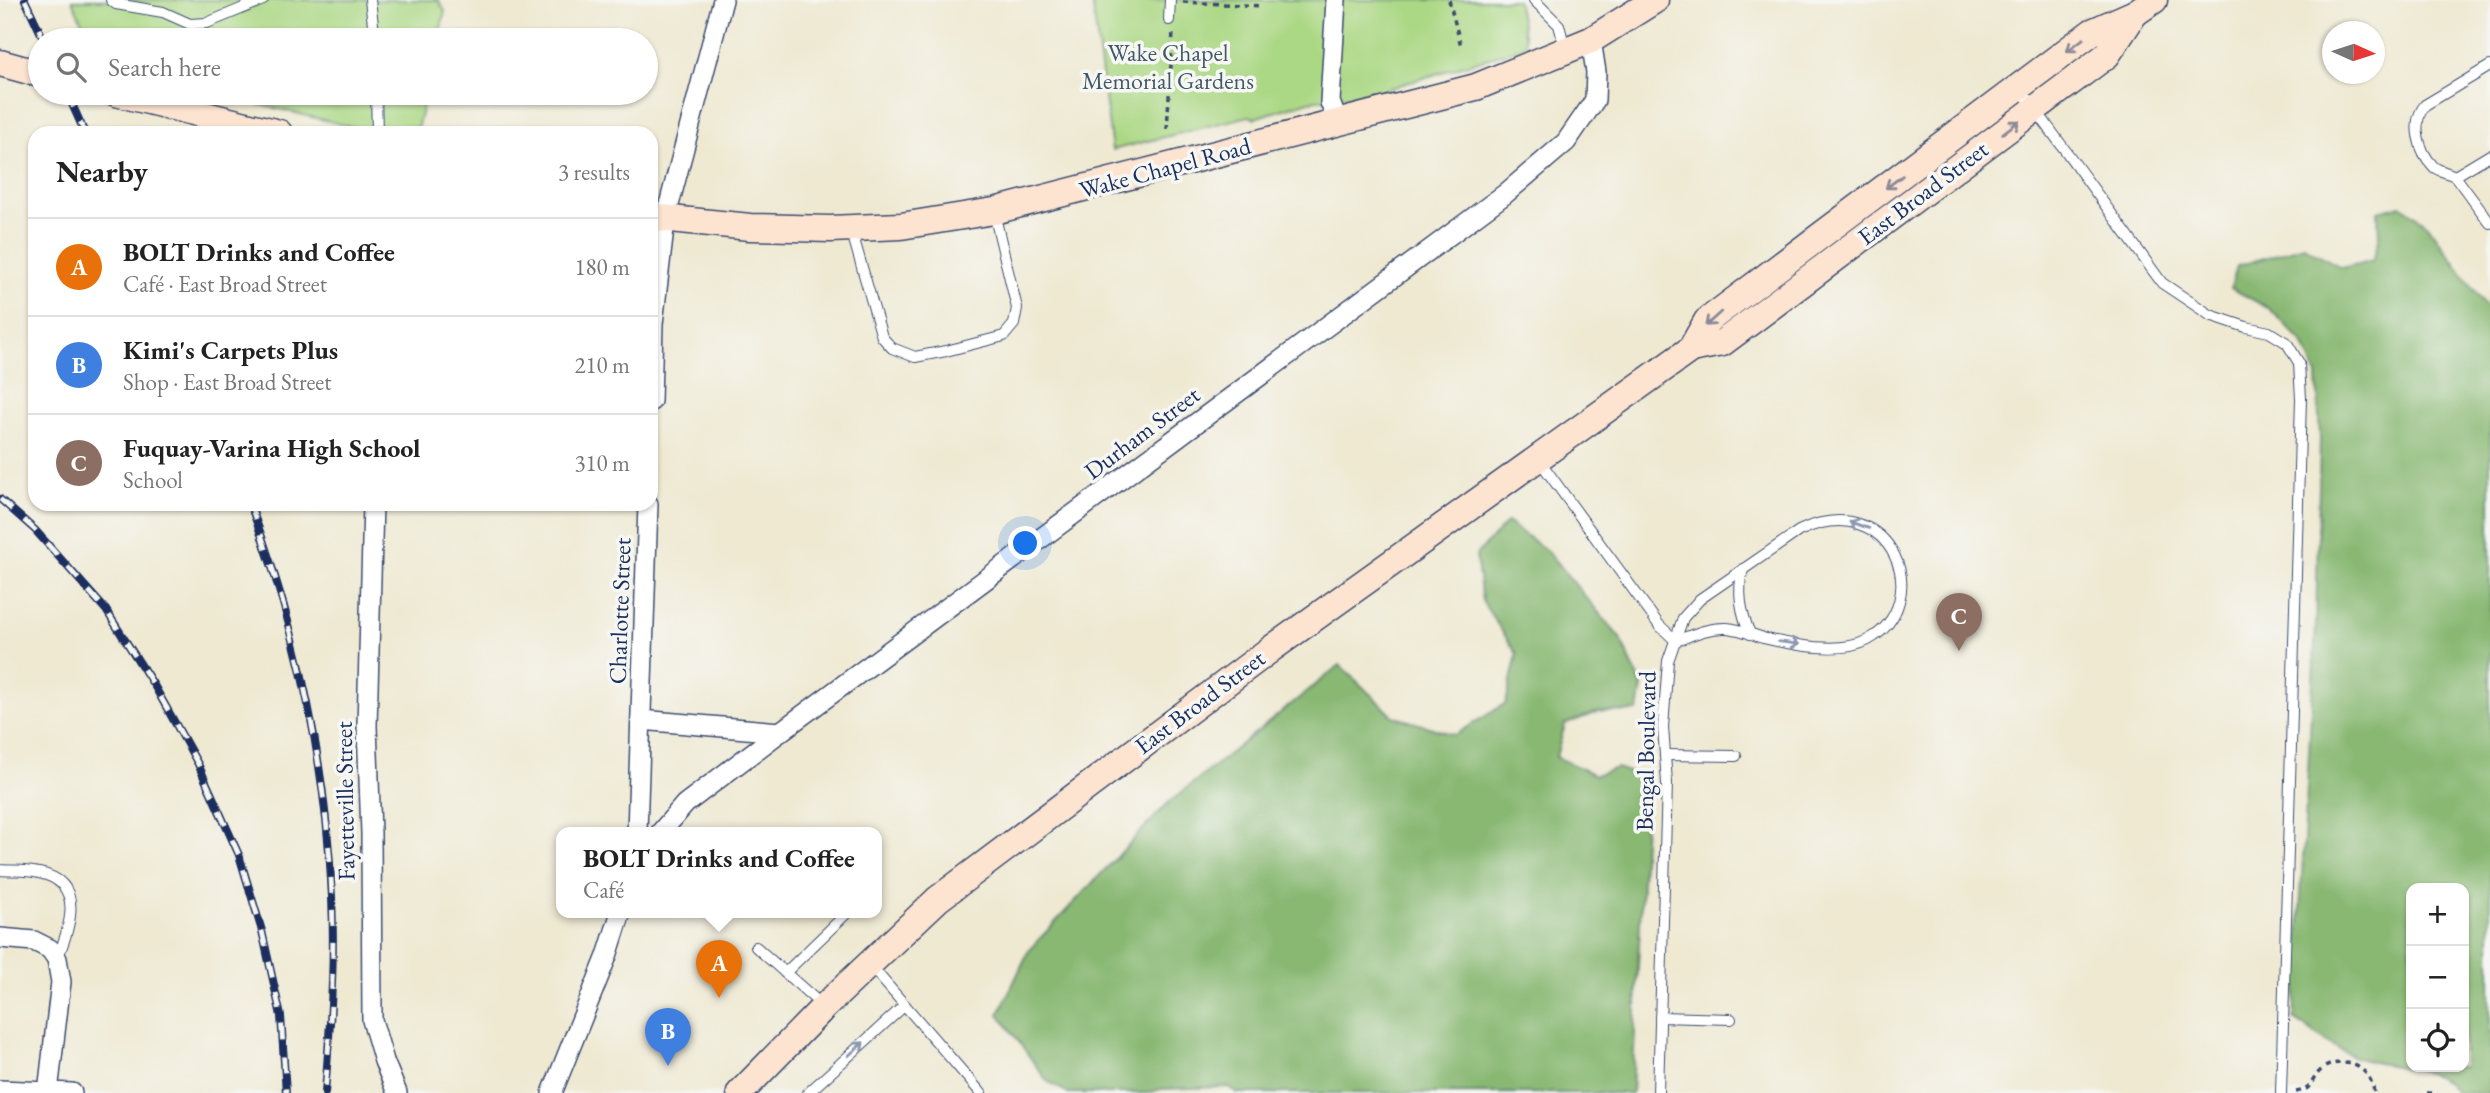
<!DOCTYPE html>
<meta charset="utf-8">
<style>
:root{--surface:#fff;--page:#f6f6f6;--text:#222;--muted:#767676;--line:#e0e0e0;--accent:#b5179e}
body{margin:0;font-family:"EB Garamond",serif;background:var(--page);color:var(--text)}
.controls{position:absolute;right:21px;bottom:21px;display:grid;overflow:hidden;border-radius:14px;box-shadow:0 2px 5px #0004}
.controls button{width:63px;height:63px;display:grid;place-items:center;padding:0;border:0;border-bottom:2px solid var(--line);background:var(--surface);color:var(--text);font:35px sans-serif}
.compass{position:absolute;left:2322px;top:21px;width:63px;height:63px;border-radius:50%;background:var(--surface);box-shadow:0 2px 5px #0004;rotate:93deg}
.you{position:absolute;left:1026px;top:544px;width:24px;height:24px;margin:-18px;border:5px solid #fff;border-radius:50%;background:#1a73e8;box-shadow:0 0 0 10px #1a73e833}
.badge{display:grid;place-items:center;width:46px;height:46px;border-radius:50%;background:var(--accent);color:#fff;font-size:23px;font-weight:700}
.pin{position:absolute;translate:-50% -58px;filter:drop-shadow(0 2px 4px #0008)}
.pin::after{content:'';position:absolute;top:37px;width:24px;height:21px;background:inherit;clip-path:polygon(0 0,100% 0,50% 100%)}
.popup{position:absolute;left:556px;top:827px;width:326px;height:91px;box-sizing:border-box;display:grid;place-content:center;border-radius:14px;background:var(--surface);filter:drop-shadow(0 2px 5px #0005);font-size:23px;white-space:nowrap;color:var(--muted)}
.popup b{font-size:26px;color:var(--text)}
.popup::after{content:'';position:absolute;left:50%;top:100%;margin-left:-14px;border:14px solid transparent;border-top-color:var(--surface)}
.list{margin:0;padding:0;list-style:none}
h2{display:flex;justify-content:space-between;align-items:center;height:91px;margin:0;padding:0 28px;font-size:30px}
h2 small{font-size:23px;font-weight:400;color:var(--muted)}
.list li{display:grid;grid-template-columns:46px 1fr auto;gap:21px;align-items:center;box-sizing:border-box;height:98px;padding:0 28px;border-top:2px solid var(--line)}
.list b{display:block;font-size:26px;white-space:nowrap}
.list p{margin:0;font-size:23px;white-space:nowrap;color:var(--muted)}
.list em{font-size:23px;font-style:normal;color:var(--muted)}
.icon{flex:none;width:38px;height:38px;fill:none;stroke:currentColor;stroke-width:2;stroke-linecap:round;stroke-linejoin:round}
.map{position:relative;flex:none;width:2490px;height:1093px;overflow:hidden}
.search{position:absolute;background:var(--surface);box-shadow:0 2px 5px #0004;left:28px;top:28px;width:630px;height:77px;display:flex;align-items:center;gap:18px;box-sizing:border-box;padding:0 24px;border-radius:38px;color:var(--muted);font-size:26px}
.panel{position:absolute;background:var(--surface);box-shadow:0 2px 5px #0004;left:28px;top:126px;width:630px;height:385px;border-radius:21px}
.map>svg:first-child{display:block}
.green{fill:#abd884;stroke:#638471;stroke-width:2}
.forest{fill:#88b872;stroke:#527468;stroke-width:2;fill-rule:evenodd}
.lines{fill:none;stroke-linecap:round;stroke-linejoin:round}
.lane-casing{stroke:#3b4b6f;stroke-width:12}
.street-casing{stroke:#3b4b6f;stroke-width:22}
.secondary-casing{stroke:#3b4b6f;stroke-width:29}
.path{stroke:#3b4b6f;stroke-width:3.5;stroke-dasharray:5 5;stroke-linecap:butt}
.lane{stroke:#fff;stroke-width:10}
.street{stroke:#fff;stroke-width:19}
.secondary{stroke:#fde4d1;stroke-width:26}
.rail-casing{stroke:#1b2f5e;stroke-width:8}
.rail{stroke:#f6f6f2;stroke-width:5;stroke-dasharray:16;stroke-linecap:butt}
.oneway{stroke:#8c8a98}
.oneway2{stroke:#8d97ae}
.labels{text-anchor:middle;stroke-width:7;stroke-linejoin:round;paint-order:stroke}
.park-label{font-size:24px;fill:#3f5968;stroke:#f6f6f2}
.street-label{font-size:24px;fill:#1b2f5e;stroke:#f6f6f2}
</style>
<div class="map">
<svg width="2490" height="1093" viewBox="0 0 2490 1093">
<rect width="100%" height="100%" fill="#f6f6f2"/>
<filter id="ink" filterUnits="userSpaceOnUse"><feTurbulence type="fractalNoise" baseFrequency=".0143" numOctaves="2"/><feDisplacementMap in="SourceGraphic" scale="14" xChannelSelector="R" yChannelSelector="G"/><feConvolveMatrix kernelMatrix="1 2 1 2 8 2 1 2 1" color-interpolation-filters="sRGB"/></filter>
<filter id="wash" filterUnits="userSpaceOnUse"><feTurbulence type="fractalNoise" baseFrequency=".00686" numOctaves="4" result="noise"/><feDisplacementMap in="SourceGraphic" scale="28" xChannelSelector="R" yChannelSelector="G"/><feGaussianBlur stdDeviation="1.57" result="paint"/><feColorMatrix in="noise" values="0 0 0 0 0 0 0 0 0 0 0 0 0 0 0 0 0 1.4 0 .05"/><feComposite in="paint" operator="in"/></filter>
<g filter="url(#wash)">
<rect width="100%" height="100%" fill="#efe9d2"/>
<g class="green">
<path d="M 72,0 L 438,0 L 445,11 L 438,40 L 90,40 Z"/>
<path d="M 1092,0 L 1517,0 L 1525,40 L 1524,47 L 1377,92 L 1309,101 L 1255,118 L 1249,116 L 1112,150 Z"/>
<path d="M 211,93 L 426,93 L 416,133 L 379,133 Z"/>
</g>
<g class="forest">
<path d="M 2401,205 L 2428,225 L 2490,312 L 2490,1093 L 2456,1093 C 2436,1062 2381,1070 2350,1055 C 2331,1046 2312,1031 2294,1019 L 2316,627 L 2320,438 L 2317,375 L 2303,343 L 2270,309 L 2231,288 L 2237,266 L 2304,246 L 2342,268 L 2373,260 L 2379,239 L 2378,211 ZM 2411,888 L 2464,888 L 2464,1067 L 2411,1067 Z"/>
<path d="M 1507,522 L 1546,550 L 1620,638 L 1642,686 L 1638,711 L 1598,712 L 1565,724 L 1556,757 L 1595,775 L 1617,768 L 1642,777 L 1646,797 L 1632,1093 L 1236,1093 L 1228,1087 L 1161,1089 L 1148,1093 L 1068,1093 L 1047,1081 L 999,1014 L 1029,950 L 1167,804 L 1340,665 L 1393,716 L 1455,735 L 1506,703 L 1517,654 L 1482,601 L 1476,555 Z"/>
</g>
</g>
<g filter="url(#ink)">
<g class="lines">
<defs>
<g id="lane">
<path d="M 111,0 L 116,4 L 163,12 L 190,24 L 207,23 L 263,0"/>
<path d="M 370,0 L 375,40"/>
<path d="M 1534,0 L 1559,25 L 1565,48"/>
<path d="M 1169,20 L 1170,0"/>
<path d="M 2019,87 L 2162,283 L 2210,315 L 2246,327 L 2269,332 L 2287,343 L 2299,363 L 2301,399 L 2281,1093"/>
<path d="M 376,93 L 377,133"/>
<path d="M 2490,155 L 2455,176 L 2490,223"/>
<path d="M 2455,176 C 2449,173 2439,171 2434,167 C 2418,151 2411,122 2425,105 L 2490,66"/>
<path d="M 851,229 L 882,337 L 892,348 L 915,357 L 946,351 L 1004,336 L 1014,324 L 1017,308 L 994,213"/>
<path d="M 1539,460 L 1659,625 L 1676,641"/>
<path d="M 1743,569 C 1737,592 1741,612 1750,634"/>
<path d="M 1665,755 L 1736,756"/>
<path d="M 0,870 C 13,871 27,870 39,873 C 86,882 70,928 57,959"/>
<path d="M 756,947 L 824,1007"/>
<path d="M 870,965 L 981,1093"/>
<path d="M 785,973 L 848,912"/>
<path d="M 1660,1017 L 1731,1019"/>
<path d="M 808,1093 L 905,1005"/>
<path d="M 1658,1093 L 1667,783 L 1663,727 L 1668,661 L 1683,618 L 1700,599 L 1799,531 C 1893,487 1936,603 1868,640 C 1841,655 1792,645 1763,638 C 1751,634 1740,629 1727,628 C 1709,627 1692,635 1676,641"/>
</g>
<g id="street">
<path d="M 1336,0 L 1330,102 L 1338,123"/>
<path d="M 651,401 L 653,324 L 665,220 L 723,0"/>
<path d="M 373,504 L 367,726 L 371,833 L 372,1020 L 384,1061 L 397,1093"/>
<path d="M 641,720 L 780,732"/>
<path d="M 637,832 L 648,504"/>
<path d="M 661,832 L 685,804 L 780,732 L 1505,194 L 1566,142 L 1595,100 L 1596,72 L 1591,40"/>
<path d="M 0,938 L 34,941 L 50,949 L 57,959 L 61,982 L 48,1092"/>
<path d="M 0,1090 L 72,1093"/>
<path d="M 552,1093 L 607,956 L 621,912"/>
</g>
<g id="secondary">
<path d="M 0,63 L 40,74"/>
<path d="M 116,93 L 279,133"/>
<path d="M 651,217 L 750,227 L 830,229 L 901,226 L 994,211 L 1476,87 L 1591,40 L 1655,0"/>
<path d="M 1691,349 L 1707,321 L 2092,32 L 2135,13 L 2154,0"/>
<path d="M 740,1093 L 824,1007 L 938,899 L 1271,649 L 1691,349 L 1722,343 L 1757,317 L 2107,55 L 2135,13"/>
</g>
</defs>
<use href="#lane" class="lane-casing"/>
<use href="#street" class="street-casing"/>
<use href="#secondary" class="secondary-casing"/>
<g class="path">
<path d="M 1449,0 L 1461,46"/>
<path d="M 1183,2 L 1261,6"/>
<path d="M 1118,77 L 1257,86"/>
<path d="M 1167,129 L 1173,32"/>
<path d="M 2296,1092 C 2314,1089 2309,1082 2320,1071 C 2330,1061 2350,1060 2361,1069 C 2369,1075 2373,1083 2374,1093"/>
<path d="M 2427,1093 L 2434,1093"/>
</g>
<use href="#lane" class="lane"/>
<use href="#street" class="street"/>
<use href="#secondary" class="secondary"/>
<defs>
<g id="rail">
<path d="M 25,0 L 44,40"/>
<path d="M 67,93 L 85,133"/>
<path d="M 0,499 L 35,530 L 106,610 L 155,687 L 198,764 L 239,855 L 262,931 L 281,1016 L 286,1093"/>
<path d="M 250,504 C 297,629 326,763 332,897 C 335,962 330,1028 325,1093"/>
</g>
</defs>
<use href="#rail" class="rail-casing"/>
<use href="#rail" class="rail"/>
</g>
<defs><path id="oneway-shaft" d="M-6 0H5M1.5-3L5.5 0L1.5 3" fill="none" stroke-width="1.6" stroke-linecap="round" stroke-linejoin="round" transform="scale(1.75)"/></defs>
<g class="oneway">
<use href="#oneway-shaft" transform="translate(2075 45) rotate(143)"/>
<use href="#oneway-shaft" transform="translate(2011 127) rotate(-37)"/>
<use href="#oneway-shaft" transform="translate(1894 182) rotate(143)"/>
<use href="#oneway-shaft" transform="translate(1713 319) rotate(138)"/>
</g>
<g class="oneway2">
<use href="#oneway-shaft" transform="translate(1859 525) rotate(-161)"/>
<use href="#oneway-shaft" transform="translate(1789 643) rotate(8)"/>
<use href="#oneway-shaft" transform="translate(856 1049) rotate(-42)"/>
</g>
</g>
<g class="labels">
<g class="park-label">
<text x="1168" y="61">Wake Chapel<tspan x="1168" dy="28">Memorial Gardens</tspan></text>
</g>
<g class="street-label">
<text transform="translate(1165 168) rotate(-15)" y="8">Wake Chapel Road</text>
<text transform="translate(1923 193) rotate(-37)" y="8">East Broad Street</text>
<text transform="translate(1142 433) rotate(-37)" y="8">Durham Street</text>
<text transform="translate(620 611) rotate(-88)" y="8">Charlotte Street</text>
<text transform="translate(1200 702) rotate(-37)" y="8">East Broad Street</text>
<text transform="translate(1646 751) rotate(-89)" y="8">Bengal Boulevard</text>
<text transform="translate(345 801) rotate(-91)" y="8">Fayetteville Street</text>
</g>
</g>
</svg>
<div class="controls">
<button>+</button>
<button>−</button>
<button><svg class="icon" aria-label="locate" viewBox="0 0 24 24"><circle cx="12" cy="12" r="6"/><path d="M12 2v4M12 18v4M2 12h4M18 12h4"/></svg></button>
</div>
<svg class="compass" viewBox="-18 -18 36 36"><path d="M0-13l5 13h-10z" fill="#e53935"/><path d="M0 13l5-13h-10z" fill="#767676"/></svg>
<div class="you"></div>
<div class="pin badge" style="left:719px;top:998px;background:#e8710a">A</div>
<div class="popup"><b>BOLT Drinks and Coffee</b>Café</div>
<div class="pin badge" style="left:668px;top:1066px;background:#3f7fe0">B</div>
<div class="pin badge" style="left:1959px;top:651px;background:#8d6e63">C</div>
<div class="search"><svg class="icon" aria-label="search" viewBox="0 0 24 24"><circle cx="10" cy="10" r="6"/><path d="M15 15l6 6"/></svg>Search here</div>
<section class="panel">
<h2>Nearby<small>3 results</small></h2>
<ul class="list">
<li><span class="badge" style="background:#e8710a">A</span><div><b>BOLT Drinks and Coffee</b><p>Café · East Broad Street</p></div><em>180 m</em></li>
<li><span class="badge" style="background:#3f7fe0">B</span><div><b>Kimi's Carpets Plus</b><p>Shop · East Broad Street</p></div><em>210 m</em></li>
<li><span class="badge" style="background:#8d6e63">C</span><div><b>Fuquay-Varina High School</b><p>School</p></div><em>310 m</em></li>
</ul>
</section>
</div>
